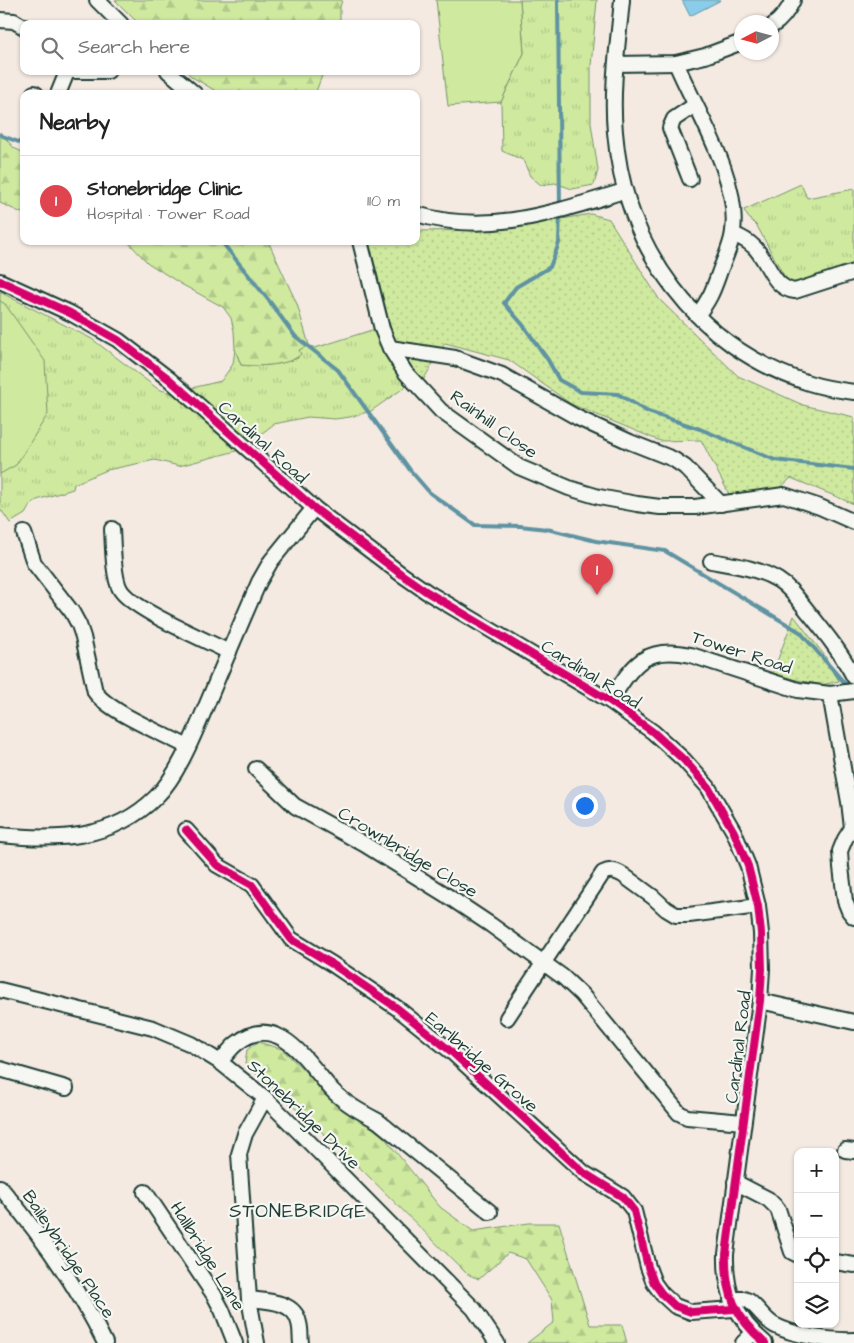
<!DOCTYPE html>
<meta charset="utf-8">
<style>
:root{--surface:#fff;--page:#f6f6f6;--text:#222;--muted:#767676;--line:#e0e0e0;--accent:#1f3d34}
body{margin:0;font-family:"Architects Daughter",sans-serif;background:var(--page);color:var(--text)}
.controls{position:absolute;right:15px;bottom:15px;display:grid;overflow:hidden;border-radius:10px;box-shadow:0 1px 4px #0004}
.controls button{width:45px;height:45px;display:grid;place-items:center;padding:0;border:0;border-bottom:1px solid var(--line);background:var(--surface);color:var(--text);font:25px sans-serif}
.compass{position:absolute;left:734px;top:15px;width:45px;height:45px;border-radius:50%;background:var(--surface);box-shadow:0 1px 4px #0004;rotate:264deg}
.you{position:absolute;left:584px;top:805px;width:18px;height:18px;margin:-12px;border:4px solid #fff;border-radius:50%;background:#1a73e8;box-shadow:0 0 0 8px #1a73e833}
.badge{display:grid;place-items:center;width:32px;height:32px;border-radius:50%;background:var(--accent);color:#fff;font-size:16px;font-weight:700}
.pin{position:absolute;translate:-50% -41px;filter:drop-shadow(0 1px 2px #0008)}
.pin::after{content:'';position:absolute;top:26px;width:18px;height:15px;background:inherit;clip-path:polygon(0 0,100% 0,50% 100%)}
.list{margin:0;padding:0;list-style:none}
h2{display:flex;justify-content:space-between;align-items:center;height:65px;margin:0;padding:0 20px;font-size:21px}
h2 small{font-size:16px;font-weight:400;color:var(--muted)}
.list li{display:grid;grid-template-columns:32px 1fr auto;gap:15px;align-items:center;box-sizing:border-box;height:90px;padding:0 20px;border-top:1px solid var(--line)}
.list b{display:block;font-size:19px;white-space:nowrap}
.list p{margin:0;font-size:16px;white-space:nowrap;color:var(--muted)}
.list em{font-size:16px;font-style:normal;color:var(--muted)}
.icon{flex:none;width:28px;height:28px;fill:none;stroke:currentColor;stroke-width:2;stroke-linecap:round;stroke-linejoin:round}
.map{position:relative;flex:none;width:854px;height:1343px;overflow:hidden}
.search{position:absolute;background:var(--surface);box-shadow:0 1px 4px #0004;left:20px;top:20px;width:400px;height:55px;display:flex;align-items:center;gap:12px;box-sizing:border-box;padding:0 18px;border-radius:10px;color:var(--muted);font-size:19px}
.panel{position:absolute;background:var(--surface);box-shadow:0 1px 4px #0004;left:20px;top:90px;width:400px;height:155px;border-radius:10px}
.map>svg:first-child{display:block}
.grass{fill:url(#grass-tufts);stroke:#77936a}
.forest{fill:url(#forest-firs);stroke:#77936a}
.park{fill:url(#park-dots);stroke:#77936a}
.garden{fill:#cfe99f;stroke:#77936a}
.water{fill:#89cdeb;stroke:#5f93a2}
.lines{fill:none;stroke-linecap:round;stroke-linejoin:round}
.stream{stroke:#5f93a2;stroke-width:4}
.minor-casing{stroke:#1f3d34;stroke-width:18}
.minor{stroke:#f6f6f2;stroke-width:14}
.cycleway-casing{stroke:#f6f6f2;stroke-width:11}
.cycleway{stroke:#d6006c;stroke-width:8}
.labels{text-anchor:middle;stroke-width:4.5;stroke-linejoin:round;paint-order:stroke}
.street-label{font-size:18px;fill:#1f3d34;stroke:#f6f6f2}
.neighbourhood-label{font-size:19px;letter-spacing:1px;fill:#1f3d34;stroke:#f6f6f2}
</style>
<div class="map">
<svg width="854" height="1343" viewBox="0 0 854 1343">
<defs>
<pattern id="grass-tufts" width="24" height="20" patternUnits="userSpaceOnUse" patternTransform="scale(1.25)"><rect width="24" height="20" fill="#cfe99f"/><path d="M3 7l-1-3M5 7V3M7 7l1-3M15 17l-1-3M17 17v-4M19 17l1-3" fill="none" stroke="#b1c98a"/></pattern>
<pattern id="forest-firs" width="22" height="20" patternUnits="userSpaceOnUse" patternTransform="scale(1.25)"><rect width="22" height="20" fill="#cfe99f"/><path d="M5 1l3.5 6h-7zM16 11l3.5 6h-7z" fill="#b1c98a"/></pattern>
<pattern id="park-dots" width="8" height="8" patternUnits="userSpaceOnUse" patternTransform="scale(1.25)"><rect width="8" height="8" fill="#cfe99f"/><path d="M2 2h.1M6 6h.1" fill="none" stroke="#b1c98a" stroke-width="1.8" stroke-linecap="round"/></pattern>
</defs>
<rect width="100%" height="100%" fill="#f4eae2"/>
<filter id="ink" filterUnits="userSpaceOnUse"><feTurbulence type="fractalNoise" baseFrequency=".02" numOctaves="2"/><feDisplacementMap in="SourceGraphic" scale="10" xChannelSelector="R" yChannelSelector="G"/><feConvolveMatrix kernelMatrix="1 2 1 2 8 2 1 2 1" color-interpolation-filters="sRGB"/></filter>
<g filter="url(#ink)">
<g class="grass">
<path d="M 520,0 L 597,0 L 591,66 L 591,123 L 598,170 L 594,185 L 572,189 L 555,183 L 541,185 L 530,176 L 523,160 L 502,151 L 501,102 L 524,53 Z"/>
<path d="M 801,184 L 807,198 L 854,189 L 854,266 L 800,284 L 789,285 L 757,226 L 748,217 L 744,210 Z"/>
<path d="M 0,292 L 92,339 L 158,389 L 171,393 L 221,381 L 233,364 L 235,349 L 241,365 C 260,367 280,365 298,358 L 298,350 L 309,345 L 315,348 L 378,328 L 408,385 L 371,411 L 350,417 L 335,419 L 308,417 L 274,424 L 240,450 L 179,466 L 155,460 L 107,470 L 74,484 L 73,489 L 37,500 L 31,504 L 25,514 L 10,523 L 2,511 L 0,512 Z"/>
</g>
<g class="forest">
<path d="M 115,0 L 342,0 L 340,7 L 340,21 L 337,24 L 139,24 Z"/>
<path d="M 186,71 L 323,71 L 323,73 L 315,94 L 221,94 L 192,77 Z"/>
<path d="M 0,132 L 14,148 L 24,153 L 24,214 L 0,203 Z"/>
<path d="M 127,241 L 268,241 L 297,304 L 309,345 L 299,350 L 301,354 C 290,366 256,367 241,365 L 235,349 L 234,331 L 231,318 L 223,307 L 181,284 L 148,263 Z"/>
<path d="M 258,1042 L 282,1049 L 323,1089 L 384,1137 L 440,1207 L 473,1231 L 529,1223 L 559,1223 L 590,1325 L 622,1325 L 627,1343 L 527,1343 L 554,1322 L 552,1300 L 526,1259 L 508,1253 L 479,1279 L 467,1274 L 341,1149 L 245,1064 L 247,1050 Z"/>
</g>
<g class="park">
<path d="M 591,214 L 609,219 L 659,299 L 738,376 L 803,405 L 854,417 L 854,504 L 791,478 L 777,491 L 729,494 L 701,440 L 660,441 L 571,404 L 509,360 L 445,343 L 422,382 L 395,346 L 369,241 L 416,241 L 416,231 L 496,230 Z"/>
<path d="M 794,616 L 825,656 L 839,681 L 822,685 L 772,675 Z"/>
</g>
<g class="garden">
<path d="M 436,0 L 520,0 L 524,53 L 501,102 L 448,106 Z"/>
<path d="M 0,301 L 5,304 L 45,361 L 48,414 L 16,465 L 0,474 Z"/>
</g>
<path class="water" d="M 682,0 L 721,0 L 690,16 Z"/>
<g class="lines">
<g class="stream">
<path d="M 558,0 L 560,210 L 559,243 L 550,267 L 516,287 L 504,303 L 523,325 L 548,360 L 559,380 L 581,392 L 618,394 L 648,412 L 700,429 L 775,460 L 854,469"/>
<path d="M 0,135 L 24,144"/>
<path d="M 221,241 L 270,302 L 295,336 L 338,370 L 410,470 L 430,493 L 475,525 L 520,526 L 547,529 L 596,541 L 665,551 L 800,632 L 848,687"/>
</g>
<defs>
<g id="minor">
<path d="M 97,0 L 121,24"/>
<path d="M 622,0 C 618,44 611,89 615,132 C 624,248 697,348 809,383 C 824,388 839,390 854,392"/>
<path d="M 0,20 L 14,21 L 24,27"/>
<path d="M 772,26 C 781,20 788,11 793,0"/>
<path d="M 676,63 C 696,111 740,178 733,231 C 732,243 726,256 721,268 C 714,287 711,299 697,315"/>
<path d="M 616,64 L 676,63 L 705,56 L 742,42"/>
<path d="M 66,71 L 108,71"/>
<path d="M 168,71 L 195,94"/>
<path d="M 34,93 L 36,94"/>
<path d="M 58,94 L 67,72"/>
<path d="M 690,179 L 670,128 L 674,119 L 695,105"/>
<path d="M 416,214 C 489,236 555,212 624,191"/>
<path d="M 733,234 C 740,237 748,241 753,246 C 769,260 771,288 795,291 L 854,272"/>
<path d="M 360,241 L 382,329 L 390,348 L 405,372 L 441,411 L 519,467 L 569,488 L 599,497 L 637,504 L 660,507 L 695,507 L 784,495 L 820,507 L 854,522"/>
<path d="M 0,281 L 70,313 L 118,340 L 169,379 L 314,508 L 401,574 L 427,592 L 610,701 L 653,732 L 684,760 L 708,787 L 734,832 L 748,866 L 758,906 L 761,933 L 762,969 L 760,1001 L 726,1254 C 725,1292 735,1318 765,1343"/>
<path d="M 390,348 L 455,358 L 502,375 L 578,418 L 630,442 L 673,459 L 685,467 L 721,504"/>
<path d="M 112,529 C 113,544 113,577 120,589 C 131,609 206,640 229,652"/>
<path d="M 24,533 L 34,563 L 72,612 L 79,625 L 83,637 L 95,692 C 109,712 164,734 188,747"/>
<path d="M 711,561 C 734,565 758,568 778,580 C 791,588 800,602 810,614 C 826,634 842,654 854,677"/>
<path d="M 830,694 L 849,802 L 852,828 L 845,839 L 840,851 L 841,867 L 845,901 L 849,911 L 854,917"/>
<path d="M 610,701 C 633,665 644,645 691,655 L 798,690 L 830,694 L 854,691"/>
<path d="M 256,769 L 295,806 L 364,844 L 443,893 L 491,925 L 563,977 L 582,995 L 679,1113 L 687,1117 L 743,1122"/>
<path d="M 186,830 L 217,865 L 252,885 L 291,939 L 332,964 L 397,1008 L 453,1053 L 584,1173 L 623,1197 L 634,1211 L 648,1267 L 654,1283 L 662,1294 L 675,1306 L 691,1312 L 734,1309"/>
<path d="M 0,835 C 57,841 113,840 156,797 C 179,774 194,734 207,704 C 224,663 241,623 259,582 L 271,561 L 314,508"/>
<path d="M 0,990 L 153,1028 L 191,1044 L 220,1062 L 265,1098 L 311,1144 L 474,1309 L 497,1343"/>
<path d="M 760,1001 L 854,1022"/>
<path d="M 507,1018 L 603,873 C 611,869 616,871 623,875 L 653,897 L 666,909 L 676,915 L 689,915 L 758,906"/>
<path d="M 220,1062 C 225,1056 230,1049 236,1044 C 278,1009 308,1064 333,1091 C 346,1104 361,1112 378,1121 L 490,1212"/>
<path d="M 0,1069 L 66,1088"/>
<path d="M 845,1150 L 854,1151"/>
<path d="M 735,1182 L 768,1199 L 778,1209 L 792,1252 L 798,1255"/>
<path d="M 0,1187 C 39,1233 79,1289 105,1343"/>
<path d="M 145,1192 L 214,1295 L 222,1310 L 235,1343"/>
<path d="M 835,1262 L 854,1265"/>
<path d="M 249,1299 C 267,1301 295,1301 299,1323 C 301,1329 300,1336 301,1343"/>
<path d="M 731,1299 L 744,1299 L 749,1301 C 758,1308 764,1319 774,1325 C 794,1336 832,1341 854,1340"/>
<path d="M 257,1343 L 249,1299 L 239,1154 L 245,1134 L 265,1098"/>
<path d="M 743,1343 L 753,1333"/>
</g>
</defs>
<use href="#minor" class="minor-casing"/>
<use href="#minor" class="minor"/>
<defs>
<g id="cycleway">
<path d="M 0,281 L 70,313 L 118,340 L 169,379 L 314,508 L 401,574 L 427,592 L 610,701 L 653,732 L 684,760 L 708,787 L 734,832 L 748,866 L 758,906 L 761,933 L 762,969 L 760,1001 L 726,1254 C 725,1292 735,1318 765,1343"/>
<path d="M 186,830 L 217,865 L 252,885 L 291,939 L 332,964 L 397,1008 L 453,1053 L 584,1173 L 623,1197 L 634,1211 L 648,1267 L 654,1283 L 662,1294 L 675,1306 L 691,1312 L 734,1309"/>
</g>
</defs>
<use href="#cycleway" class="cycleway-casing"/>
<use href="#cycleway" class="cycleway"/>
</g>
</g>
<g class="labels">
<g class="street-label">
<text transform="translate(494 424) rotate(36)" y="6">Rainhill Close</text>
<text transform="translate(263 442) rotate(42)" y="6">Cardinal Road</text>
<text transform="translate(742 652) rotate(18)" y="6">Tower Road</text>
<text transform="translate(591 674) rotate(32)" y="6">Cardinal Road</text>
<text transform="translate(408 852) rotate(31)" y="6">Crownbridge Close</text>
<text transform="translate(738 1047) rotate(-83)" y="6">Cardinal Road</text>
<text transform="translate(482 1062) rotate(41)" y="6">Earlbridge Grove</text>
<text transform="translate(304 1114) rotate(44)" y="6">Stonebridge Drive</text>
<text transform="translate(69 1254) rotate(56)" y="6">Baileybridge Place</text>
<text transform="translate(208 1256) rotate(58)" y="6">Hallbridge Lane</text>
</g>
<g class="neighbourhood-label">
<text x="298" y="1217">STONEBRIDGE</text>
</g>
</g>
</svg>
<div class="controls">
<button>+</button>
<button>−</button>
<button><svg class="icon" aria-label="locate" viewBox="0 0 24 24"><circle cx="12" cy="12" r="6"/><path d="M12 2v4M12 18v4M2 12h4M18 12h4"/></svg></button>
<button><svg class="icon" aria-label="layers" viewBox="0 0 24 24"><path d="M12 4l9 5-9 5-9-5zM3 14l9 5 9-5"/></svg></button>
</div>
<svg class="compass" viewBox="-18 -18 36 36"><path d="M0-13l5 13h-10z" fill="#e53935"/><path d="M0 13l5-13h-10z" fill="#767676"/></svg>
<div class="you"></div>
<div class="pin badge" style="left:597px;top:595px;background:#e0444e">1</div>
<div class="search"><svg class="icon" aria-label="search" viewBox="0 0 24 24"><circle cx="10" cy="10" r="6"/><path d="M15 15l6 6"/></svg>Search here</div>
<section class="panel">
<h2>Nearby<small></small></h2>
<ul class="list">
<li><span class="badge" style="background:#e0444e">1</span><div><b>Stonebridge Clinic</b><p>Hospital · Tower Road</p></div><em>110 m</em></li>
</ul>
</section>
</div>
